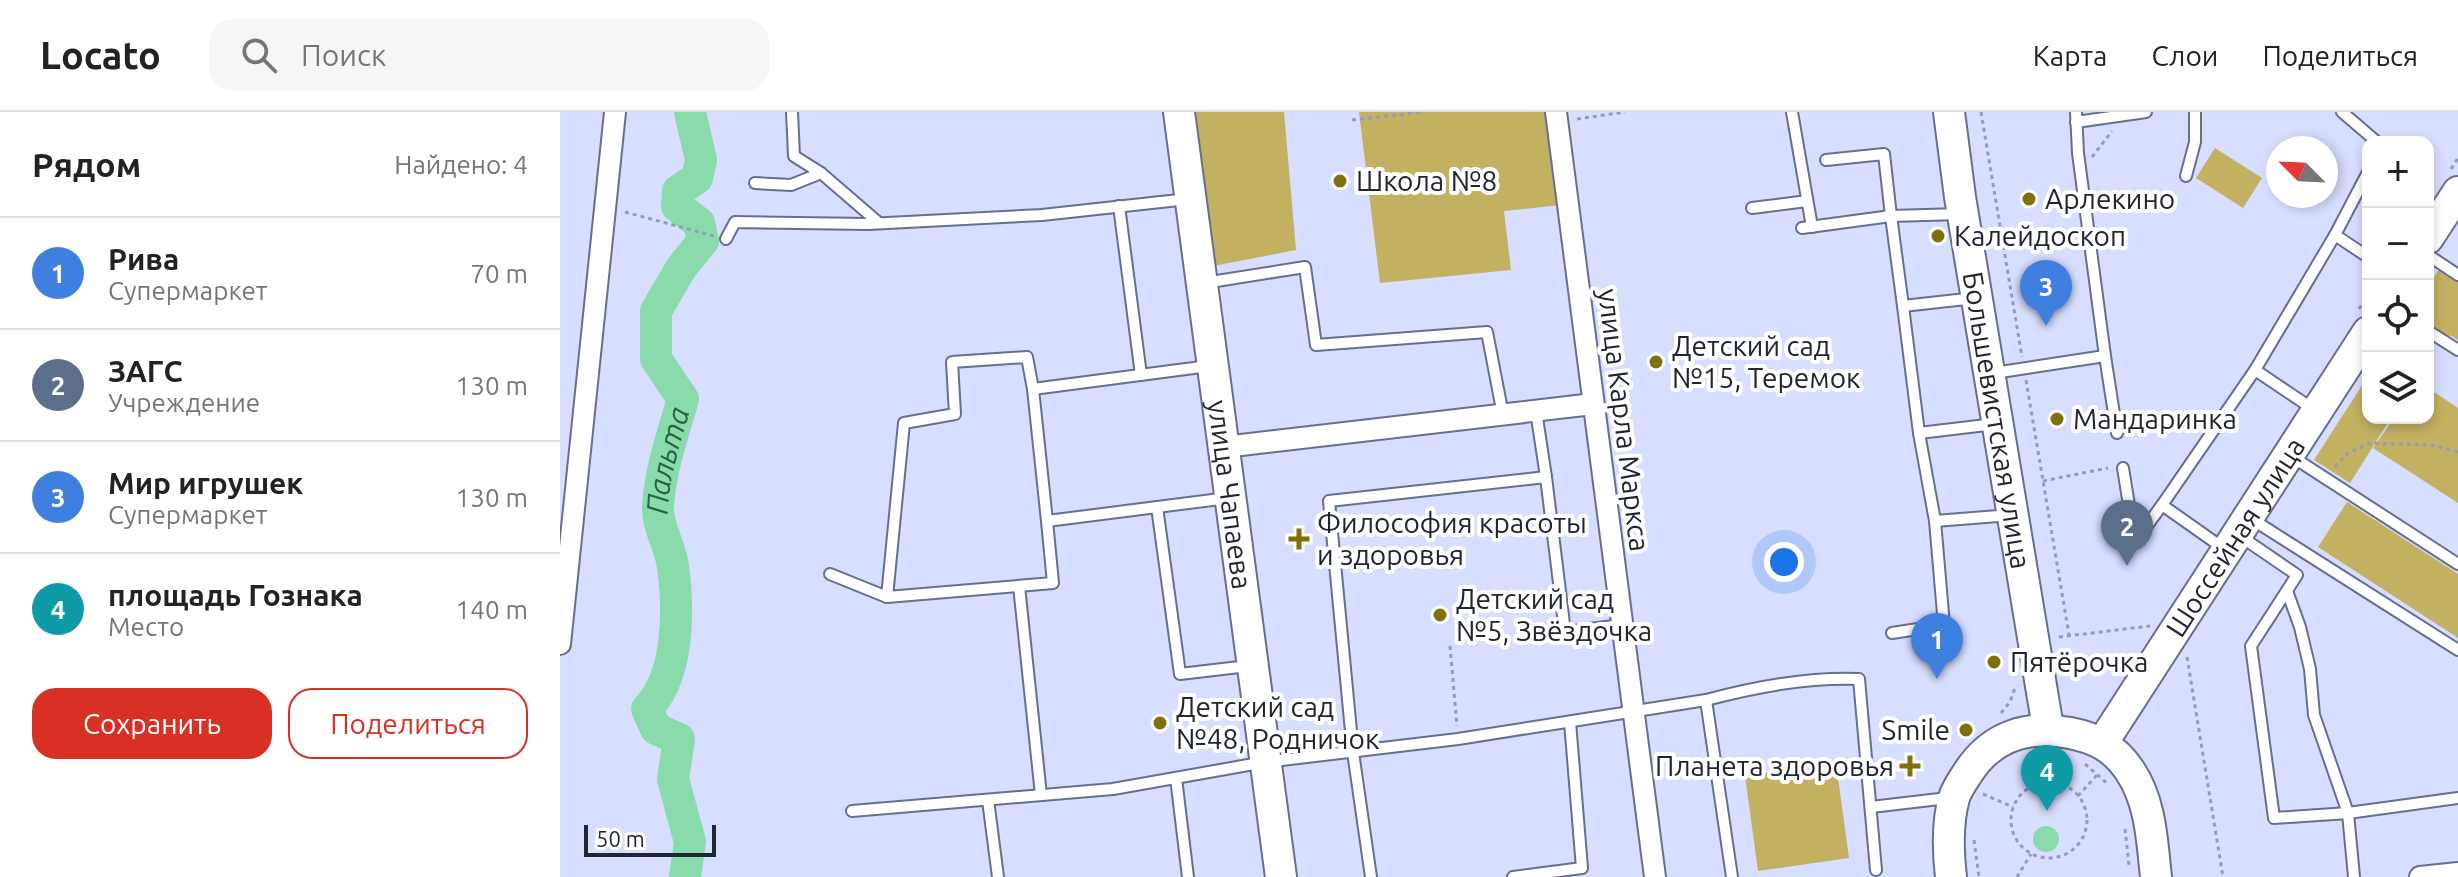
<!DOCTYPE html>
<html lang="ru">
<meta charset="utf-8">
<style>
:root{--surface:#fff;--page:#f6f6f6;--text:#222;--muted:#767676;--line:#e0e0e0;--accent:#d93025}
body{margin:0;font-family:Ubuntu,sans-serif;background:var(--page);color:var(--text)}
.controls{position:absolute;right:24px;top:24px;display:grid;overflow:hidden;border-radius:16px;box-shadow:0 4px 12px #0003}
.controls button{width:72px;height:72px;display:grid;place-items:center;padding:0;border:0;border-bottom:2px solid var(--line);background:var(--surface);color:var(--text);font:40px sans-serif}
.compass{position:absolute;left:1706px;top:24px;width:72px;height:72px;border-radius:50%;background:var(--surface);box-shadow:0 4px 12px #0003;rotate:294deg}
.scale{position:absolute;left:24px;bottom:20px;width:132px;box-sizing:border-box;padding-left:8px;border:4px solid #212433;border-top:0;font-size:22px;line-height:28px;white-space:nowrap;color:#212433;-webkit-text-stroke:6px #fff;paint-order:stroke}
.you{position:absolute;left:1224px;top:450px;width:28px;height:28px;margin:-20px;border:6px solid #fff;border-radius:50%;background:#1a73e8;box-shadow:0 0 0 12px #1a73e833}
.badge{display:grid;place-items:center;width:52px;height:52px;border-radius:50%;background:var(--accent);color:#fff;font-size:26px;font-weight:700}
.pin{position:absolute;translate:-50% -66px;filter:drop-shadow(0 2px 4px #0008)}
.pin::after{content:'';position:absolute;top:42px;width:28px;height:24px;background:inherit;clip-path:polygon(0 0,100% 0,50% 100%)}
.list{margin:0;padding:0;list-style:none}
h2{display:flex;justify-content:space-between;align-items:center;height:104px;margin:0;padding:0 32px;font-size:34px}
h2 small{font-size:26px;font-weight:400;color:var(--muted)}
.list li{display:grid;grid-template-columns:52px 1fr auto;gap:24px;align-items:center;box-sizing:border-box;height:112px;padding:0 32px;border-top:2px solid var(--line)}
.list b{display:block;font-size:30px;white-space:nowrap}
.list p{margin:0;font-size:26px;white-space:nowrap;color:var(--muted)}
.list em{font-size:26px;font-style:normal;color:var(--muted)}
.actions{display:flex;gap:16px;padding:24px 32px}
.actions a{flex:1;padding:18px 0;border:2px solid var(--accent);border-radius:24px;text-align:center;font-size:28px;color:var(--accent)}
.actions .main{background:var(--accent);color:#fff}
.icon{flex:none;width:44px;height:44px;fill:none;stroke:currentColor;stroke-width:2;stroke-linecap:round;stroke-linejoin:round}
.map{position:relative;flex:none;width:1898px;height:765px;overflow:hidden}
header{display:flex;align-items:center;gap:48px;box-sizing:border-box;height:112px;padding:0 40px;background:var(--surface);border-bottom:2px solid var(--line)}
header strong{font-size:38px}
nav{display:flex;gap:44px;margin-inline-start:auto;font-size:28px}
.search{width:560px;height:72px;background:var(--page);display:flex;align-items:center;gap:20px;box-sizing:border-box;padding:0 28px;border-radius:24px;color:var(--muted);font-size:30px}
main{display:flex}
aside{flex:1;background:var(--surface)}
.map>svg:first-child{display:block}
.green{fill:#c2b160}
.water{fill:#89dbab}
.lines{fill:none;stroke-linecap:round;stroke-linejoin:round}
.river{stroke:#89dbab;stroke-width:32}
.lane-casing{stroke:#686d92;stroke-width:14}
.street-casing{stroke:#686d92;stroke-width:24}
.secondary-casing{stroke:#686d92;stroke-width:34}
.path{stroke:#969bb6;stroke-width:3;stroke-dasharray:4 4;stroke-linecap:butt}
.lane{stroke:#fff;stroke-width:10}
.street{stroke:#fff;stroke-width:20}
.secondary{stroke:#fff;stroke-width:30}
.poi-dot{fill:#806f0d;stroke:#fff;stroke-width:3}
.labels{text-anchor:middle;stroke-width:8;stroke-linejoin:round;paint-order:stroke}
.poi-label{font-size:28px;fill:#212433;stroke:#fff;text-anchor:start}
.street-label{font-size:28px;fill:#212433;stroke:#fff}
.water-label{font-size:30px;font-style:italic;fill:#286344;stroke:#fff}
</style>
<header>
<strong>Locato</strong>
<div class="search"><svg class="icon" aria-label="search" viewBox="0 0 24 24"><circle cx="10" cy="10" r="6"/><path d="M15 15l6 6"/></svg>Поиск</div>
<nav><a>Карта</a><a>Слои</a><a>Поделиться</a></nav>
</header>
<main>
<aside>
<h2>Рядом<small>Найдено: 4</small></h2>
<ul class="list">
<li><span class="badge" style="background:#3f7fe0">1</span><div><b>Рива</b><p>Супермаркет</p></div><em>70 m</em></li>
<li><span class="badge" style="background:#5c6f8a">2</span><div><b>ЗАГС</b><p>Учреждение</p></div><em>130 m</em></li>
<li><span class="badge" style="background:#3f7fe0">3</span><div><b>Мир игрушек</b><p>Супермаркет</p></div><em>130 m</em></li>
<li><span class="badge" style="background:#0f9aa8">4</span><div><b>площадь Гознака</b><p>Место</p></div><em>140 m</em></li>
</ul>
<div class="actions"><a class="main">Сохранить</a><a>Поделиться</a></div>
</aside>
<div class="map">
<svg width="1898" height="765" viewBox="0 0 1898 765">
<rect width="100%" height="100%" fill="#d8deff"/>
<g class="green">
<path d="M 636,0 L 724,0 L 736,138 L 653,154 Z"/>
<path d="M 799,0 L 988,0 L 1001,93 L 944,99 L 951,158 L 820,171 Z"/>
<path d="M 1655,36 L 1702,66 L 1683,96 L 1636,66 Z"/>
<path d="M 1879,157 L 1898,168 L 1898,228 L 1890,223 L 1888,226 L 1868,213 L 1868,175 Z"/>
<path d="M 1808,264 L 1808,306 L 1831,306 L 1790,371 L 1754,348 Z"/>
<path d="M 1868,276 L 1898,296 L 1898,391 L 1813,336 L 1834,306 L 1868,306 Z"/>
<path d="M 1787,390 L 1898,462 L 1898,526 L 1758,435 Z"/>
<path d="M 1276,651 L 1289,746 L 1198,759 L 1185,664 Z"/>
</g>
<circle class="water" cx="1486" cy="727" r="13"/>
<g class="lines">
<path class="river" id="s1" d="M 125,765 L 130,730 L 113,667 L 119,627 L 96,617 L 87,597 C 119,564 119,499 113,455 C 111,435 97,415 98,395 C 100,358 113,322 123,287 L 96,247 L 96,199 L 121,156 L 143,129 L 139,111 L 117,94 L 118,79 L 137,66 L 141,48 L 130,0"/>
<defs>
<g id="lane">
<path d="M 232,0 L 234,44 L 261,61 L 319,111"/>
<path d="M 1232,0 L 1252,115"/>
<path d="M 1516,0 L 1518,41 L 1545,244"/>
<path d="M 1782,0 L 1817,30"/>
<path d="M 1516,10 L 1586,0"/>
<path d="M 1266,48 L 1324,42 L 1331,104 L 1400,102"/>
<path d="M 1808,60 L 1775,123 L 1808,145"/>
<path d="M 1626,64 L 1635,30 L 1635,0"/>
<path d="M 195,71 L 231,73 L 261,61"/>
<path d="M 559,94 L 581,263"/>
<path d="M 1192,96 L 1247,89"/>
<path d="M 1242,116 L 1331,104 L 1343,194 L 1415,186"/>
<path d="M 166,127 L 175,110 L 308,112 L 482,103 L 628,87"/>
<path d="M 1868,143 L 1898,163"/>
<path d="M 644,171 L 745,155 L 756,233 L 927,220 L 943,303"/>
<path d="M 1868,219 L 1898,238"/>
<path d="M 649,254 L 473,277 L 487,409 L 668,386"/>
<path d="M 1695,258 L 1775,123"/>
<path d="M 1434,261 L 1545,244 L 1557,321"/>
<path d="M 473,277 L 467,245 L 392,250 L 395,302 L 344,311 L 327,485 L 493,471 L 487,409"/>
<path d="M 976,299 L 986,365"/>
<path d="M 1359,321 L 1435,312"/>
<path d="M 1731,344 L 1898,452"/>
<path d="M 1563,356 L 1575,430 L 1602,393 L 1663,436"/>
<path d="M 1602,393 L 1695,258 L 1756,299"/>
<path d="M 597,395 L 620,562 L 688,554"/>
<path d="M 1690,406 L 1898,538"/>
<path d="M 1375,409 L 1451,403"/>
<path d="M 1680,424 L 1737,463 L 1691,534 L 1714,706 L 1788,701 L 1794,765"/>
<path d="M 270,462 L 327,485"/>
<path d="M 459,474 L 481,683"/>
<path d="M 1727,479 L 1740,515 L 1750,557 L 1754,603 L 1788,701 L 1898,686"/>
<path d="M 1332,521 L 1384,513 L 1375,409 L 1359,321 L 1343,194"/>
<path d="M 1146,588 C 1196,575 1247,565 1299,567 L 1316,758"/>
<path d="M 616,666 L 628,765"/>
<path d="M 428,688 L 438,765"/>
<path d="M 1311,695 L 1388,686"/>
<path d="M 292,699 L 553,677 L 705,650 L 898,627 L 1146,588 L 1172,765"/>
<path d="M 811,765 L 793,640 L 769,389 L 986,365 L 1005,520 L 1062,513"/>
<path d="M 953,765 L 1022,756 L 1010,610"/>
</g>
<g id="street">
<path d="M 996,0 L 1095,765"/>
<path d="M 664,335 L 1033,292"/>
<path d="M 0,532 L 55,0"/>
<path d="M 1860,765 L 1898,761"/>
</g>
<g id="secondary">
<path id="s2" d="M 619,0 L 721,765"/>
<path id="s3" d="M 1389,0 L 1400,85 L 1488,616"/>
<path d="M 1868,126 L 1898,80"/>
<path id="s4" d="M 1543,630 L 1808,220"/>
<path d="M 1391,765 C 1388,739 1387,711 1394,686 C 1397,676 1404,667 1409,659 C 1433,623 1469,613 1510,621 C 1536,626 1555,636 1570,659 C 1591,690 1592,729 1596,765"/>
</g>
</defs>
<use href="#lane" class="lane-casing"/>
<use href="#street" class="street-casing"/>
<use href="#secondary" class="secondary-casing"/>
<g class="path">
<path d="M 1421,0 L 1462,245"/>
<path d="M 1017,7 L 1065,0"/>
<path d="M 792,8 L 864,0"/>
<path d="M 1532,45 L 1552,19"/>
<path d="M 1891,57 L 1898,46"/>
<path d="M 65,100 L 154,124"/>
<path d="M 1799,197 L 1808,184"/>
<path d="M 1466,268 L 1509,523"/>
<path d="M 1775,355 L 1788,341 L 1811,331 L 1872,333 L 1898,340"/>
<path d="M 1483,369 L 1548,356"/>
<path d="M 1499,525 L 1590,514"/>
<path d="M 890,534 L 897,614"/>
<path d="M 1627,545 L 1663,765"/>
<path d="M 1441,601 L 1450,590 L 1456,573"/>
<path d="M 1525,652 L 1549,673"/>
<circle cx="1489" cy="708" r="38"/>
<path d="M 1423,682 L 1453,695"/>
<path d="M 1518,684 L 1538,662"/>
<path d="M 1565,717 L 1569,753"/>
<path d="M 1414,728 L 1419,765"/>
<path d="M 1457,765 L 1471,742"/>
</g>
<use href="#lane" class="lane"/>
<use href="#street" class="street"/>
<use href="#secondary" class="secondary"/>
</g>
<g class="poi-dot">
<circle cx="780" cy="69" r="8"/>
<circle cx="1469" cy="87" r="8"/>
<circle cx="1378" cy="124" r="8"/>
<circle cx="1096" cy="250" r="8"/>
<circle cx="1497" cy="307" r="8"/>
<path d="M735 415h8v8h8v8h-8v8h-8v-8h-8v-8h8z"/>
<circle cx="880" cy="503" r="8"/>
<circle cx="1434" cy="550" r="8"/>
<circle cx="600" cy="611" r="8"/>
<circle cx="1406" cy="618" r="8"/>
<path d="M1346 642h8v8h8v8h-8v8h-8v-8h-8v-8h8z"/>
</g>
<g class="labels">
<g class="poi-label">
<text x="796" y="79">Школа №8</text>
<text x="1485" y="97">Арлекино</text>
<text x="1394" y="134">Калейдоскоп</text>
<text x="1112" y="244">Детский сад<tspan x="1112" dy="32">№15, Теремок</tspan></text>
<text x="1513" y="317">Мандаринка</text>
<text x="757" y="421">Философия красоты<tspan x="757" dy="32">и здоровья</tspan></text>
<text x="896" y="497">Детский сад<tspan x="896" dy="32">№5, Звёздочка</tspan></text>
<text x="1450" y="560">Пятёрочка</text>
<text x="616" y="605">Детский сад<tspan x="616" dy="32">№48, Родничок</tspan></text>
<text x="1390" y="628" text-anchor="end">Smile</text>
<text x="1334" y="664" text-anchor="end">Планета здоровья</text>
</g>
<g class="street-label">
<text transform="translate(1064 308) rotate(83)" y="10">улица Карла Маркса</text>
<text dy="10" stroke="none"><textPath href="#s3" startOffset="312">Большевистская улица</textPath></text>
<text dy="10" stroke="none"><textPath href="#s2" startOffset="386">улица Чапаева</textPath></text>
<text dy="10" stroke="none"><textPath href="#s4" startOffset="244">Шоссейная улица</textPath></text>
</g>
<g class="water-label">
<text dy="10" stroke="none"><textPath href="#s1" startOffset="446">Пальта</textPath></text>
</g>
</g>
</svg>
<div class="controls">
<button>+</button>
<button>−</button>
<button><svg class="icon" aria-label="locate" viewBox="0 0 24 24"><circle cx="12" cy="12" r="6"/><path d="M12 2v4M12 18v4M2 12h4M18 12h4"/></svg></button>
<button><svg class="icon" aria-label="layers" viewBox="0 0 24 24"><path d="M12 4l9 5-9 5-9-5zM3 14l9 5 9-5"/></svg></button>
</div>
<svg class="compass" viewBox="-18 -18 36 36"><path d="M0-13l5 13h-10z" fill="#e53935"/><path d="M0 13l5-13h-10z" fill="#767676"/></svg>
<div class="scale">50 m</div>
<div class="you"></div>
<div class="pin badge" style="left:1377px;top:567px;background:#3f7fe0">1</div>
<div class="pin badge" style="left:1567px;top:454px;background:#5c6f8a">2</div>
<div class="pin badge" style="left:1486px;top:214px;background:#3f7fe0">3</div>
<div class="pin badge" style="left:1487px;top:699px;background:#0f9aa8">4</div>
</div>
</main>
